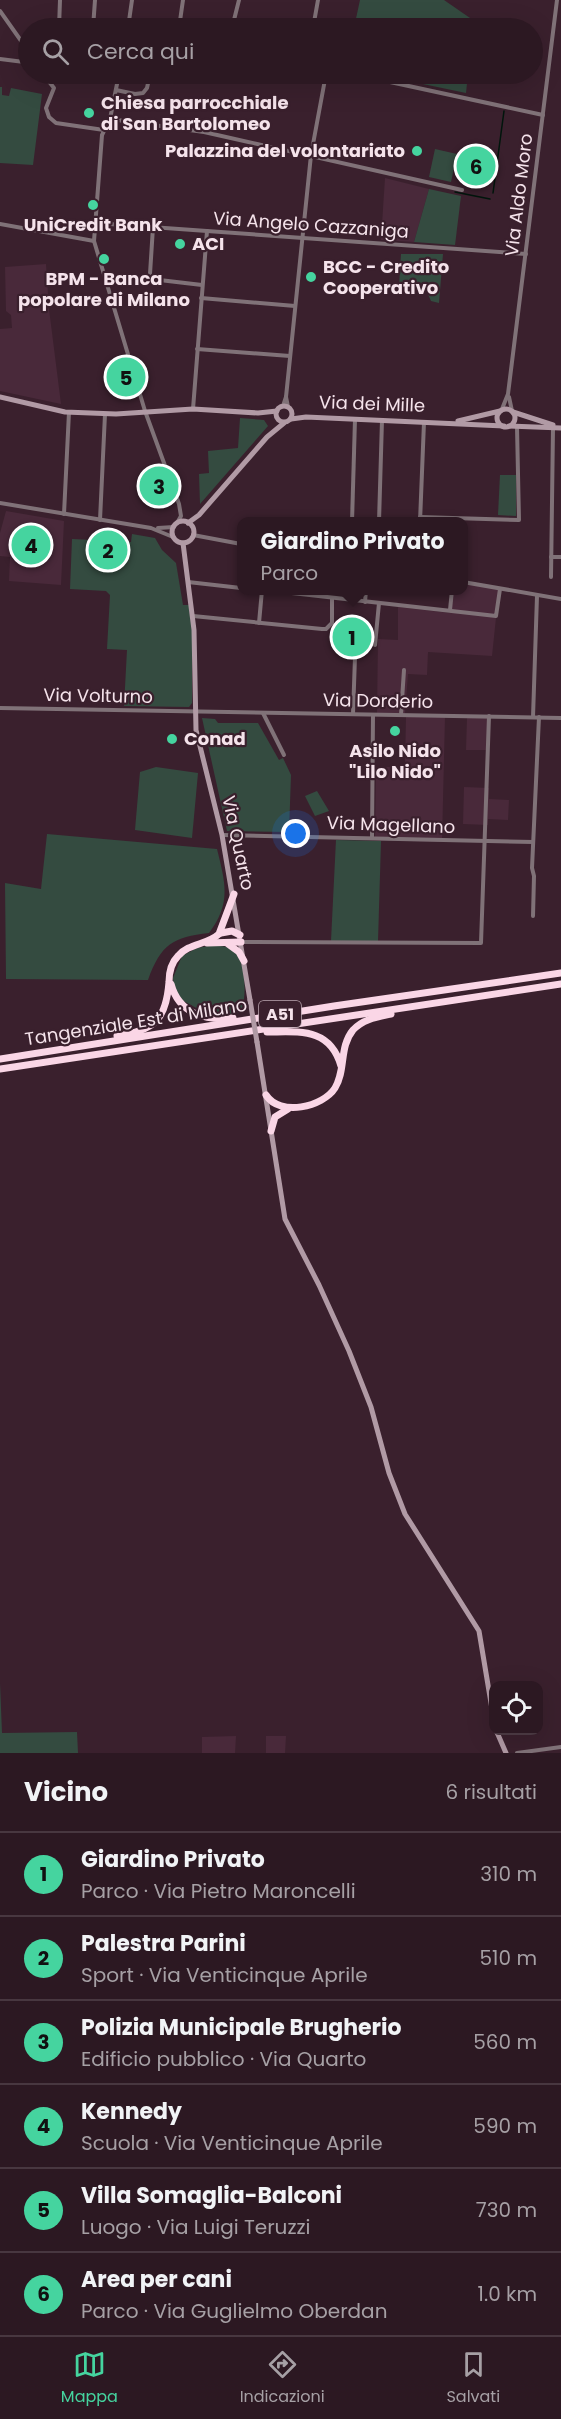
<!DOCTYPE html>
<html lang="it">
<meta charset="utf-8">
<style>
:root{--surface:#2c1822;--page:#38252f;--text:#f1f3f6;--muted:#a6a0a5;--line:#483740;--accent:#45d49f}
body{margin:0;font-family:Poppins,sans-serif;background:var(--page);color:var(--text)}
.controls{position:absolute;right:18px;bottom:18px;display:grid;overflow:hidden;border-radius:12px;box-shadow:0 6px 24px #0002}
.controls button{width:54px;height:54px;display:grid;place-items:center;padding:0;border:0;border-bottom:2px solid var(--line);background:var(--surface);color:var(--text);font:30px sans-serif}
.you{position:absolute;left:296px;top:834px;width:21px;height:21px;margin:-15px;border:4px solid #fff;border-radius:50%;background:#1a73e8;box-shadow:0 0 0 9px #1a73e833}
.badge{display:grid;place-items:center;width:39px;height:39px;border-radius:50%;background:var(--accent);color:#111;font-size:20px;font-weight:700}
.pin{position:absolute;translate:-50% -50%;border:3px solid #fff;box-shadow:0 2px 6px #0006}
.popup{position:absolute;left:237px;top:517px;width:231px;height:78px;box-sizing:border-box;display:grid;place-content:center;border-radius:12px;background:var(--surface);filter:drop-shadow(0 2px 4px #0005);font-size:20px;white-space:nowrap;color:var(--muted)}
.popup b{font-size:22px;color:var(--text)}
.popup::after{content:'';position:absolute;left:50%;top:100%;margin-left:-12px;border:12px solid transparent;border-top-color:var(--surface)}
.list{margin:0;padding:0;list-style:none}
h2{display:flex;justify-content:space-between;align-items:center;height:78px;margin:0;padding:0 24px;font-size:26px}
h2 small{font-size:20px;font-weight:400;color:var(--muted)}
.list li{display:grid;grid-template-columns:39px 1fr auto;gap:18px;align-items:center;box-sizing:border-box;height:84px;padding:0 24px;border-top:2px solid var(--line)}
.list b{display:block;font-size:22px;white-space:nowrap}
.list p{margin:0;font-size:20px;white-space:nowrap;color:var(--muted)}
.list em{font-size:20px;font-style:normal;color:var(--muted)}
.icon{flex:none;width:33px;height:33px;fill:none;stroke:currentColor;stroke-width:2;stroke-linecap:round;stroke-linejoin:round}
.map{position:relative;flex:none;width:561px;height:1753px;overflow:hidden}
.search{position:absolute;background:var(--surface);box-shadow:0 6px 24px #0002;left:18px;right:18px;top:18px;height:66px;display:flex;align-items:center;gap:15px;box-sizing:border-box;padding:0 21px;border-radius:33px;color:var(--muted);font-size:22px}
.sheet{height:582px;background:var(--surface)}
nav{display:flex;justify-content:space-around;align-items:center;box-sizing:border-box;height:84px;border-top:2px solid var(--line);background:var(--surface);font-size:16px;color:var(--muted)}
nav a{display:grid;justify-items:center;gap:3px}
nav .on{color:var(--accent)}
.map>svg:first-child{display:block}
.built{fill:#49293a}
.green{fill:#344b40}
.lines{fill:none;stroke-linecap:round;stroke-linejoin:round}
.stream{stroke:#00150c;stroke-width:1.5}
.street{stroke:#807278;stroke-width:4}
.secondary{stroke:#b19aa5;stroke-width:5}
.highway{stroke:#fad6e6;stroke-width:7}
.secondary-bridge{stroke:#b19aa5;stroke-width:5}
.poi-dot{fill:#45d49f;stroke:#3a202d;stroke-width:2}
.labels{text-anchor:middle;stroke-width:4.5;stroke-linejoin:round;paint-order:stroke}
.shield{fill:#3a202d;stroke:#bda8b2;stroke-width:1.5}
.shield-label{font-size:16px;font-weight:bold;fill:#f5e3eb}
.poi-label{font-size:18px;font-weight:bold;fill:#f5e3eb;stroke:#3a202d;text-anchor:start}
.street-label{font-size:18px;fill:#f5e3eb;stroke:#3a202d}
</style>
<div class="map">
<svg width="561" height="1753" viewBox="0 0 561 1753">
<rect width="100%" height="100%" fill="#3a202d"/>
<g class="built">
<path d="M 385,178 L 429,189 L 414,242 L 381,240 Z"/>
<path d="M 46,264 L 49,309 L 61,404 L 0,391 L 0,329 L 12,328 L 11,315 L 6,311 L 5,267 Z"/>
<path d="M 6,511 L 64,521 L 61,585 L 9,581 L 10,557 L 0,556 L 0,533 Z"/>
<path d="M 463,583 L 499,589 L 492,656 L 428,652 L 427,675 L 408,674 L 405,714 L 377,713 L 378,639 L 398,640 L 398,607 L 450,613 L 453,591 L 463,590 Z"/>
<path d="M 406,716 L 445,717 L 442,842 L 375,840 L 376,767 L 405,767 Z"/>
<path d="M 467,718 L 488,718 L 487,750 L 466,750 Z"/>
<path d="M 464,787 L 489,788 L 489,799 L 509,800 L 508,820 L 488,819 L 488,825 L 463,824 Z"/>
<path d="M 236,1736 L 235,1753 L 202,1753 L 202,1737 Z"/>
<path d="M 266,1736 L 286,1736 L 285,1753 L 266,1753 Z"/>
</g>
<g class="green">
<path d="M 360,0 L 444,0 L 470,18 L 472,28 L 354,28 Z"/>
<path d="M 375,74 L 468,74 L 466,93 Z"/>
<path d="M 0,87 L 2,87 L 2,95 L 9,96 L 11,88 L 42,94 L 33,165 L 0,163 Z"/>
<path d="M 435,149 L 457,154 L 451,182 L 429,177 Z"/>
<path d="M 465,152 L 490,154 L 486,180 L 462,177 Z"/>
<path d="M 429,189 L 461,196 L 455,245 L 414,242 Z"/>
<path d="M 401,254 L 443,254 L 439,303 L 431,301 L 426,290 L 399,286 Z"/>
<path d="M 240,418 L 264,420 L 268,426 L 200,504 L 199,474 L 209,473 L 208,451 L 238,448 Z"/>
<path d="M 500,475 L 516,475 L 516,516 L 498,515 Z"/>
<path d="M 132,534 L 155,538 L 162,550 L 176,563 L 183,605 L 189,605 L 192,630 L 192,703 L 189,707 L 124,706 L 127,650 L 107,649 L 110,595 L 106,591 L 70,589 L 72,539 L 131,542 Z"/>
<path d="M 202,718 L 215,719 L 218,723 L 258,723 L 279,760 L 283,758 L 291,775 L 289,832 L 227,831 Z"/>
<path d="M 156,767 L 198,773 L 192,838 L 135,830 L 140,772 Z"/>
<path d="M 317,791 L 329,811 L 315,816 L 305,796 Z"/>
<path d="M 47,834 L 217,849 C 225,882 232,903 209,933 C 173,937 161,944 148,980 L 6,979 L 5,883 L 41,889 Z"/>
<path d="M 336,840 L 381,841 L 378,941 L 331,941 Z"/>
<path d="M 208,946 C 216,946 225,945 232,949 C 246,958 248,1000 240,1013 L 209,1015 L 180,999 L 174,988 L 173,978 L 182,956 L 197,948 Z"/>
<path d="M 0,1683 L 2,1733 L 77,1732 L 78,1753 L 0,1753 Z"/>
</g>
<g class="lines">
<g class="stream">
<path d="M 455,192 L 490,199"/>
<path d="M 493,193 L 504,111"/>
</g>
<g class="street">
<path d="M 0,11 L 24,45 L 28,57"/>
<path d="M 129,24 L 150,28"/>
<path d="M 59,28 L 60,0"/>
<path d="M 93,28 L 95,0"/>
<path d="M 128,28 L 132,0"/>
<path d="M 179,28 L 183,0"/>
<path d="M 232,28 L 239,0"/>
<path d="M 313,28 L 318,0"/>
<path d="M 0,59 L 24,62"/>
<path d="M 43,74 L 54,88 L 46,108 L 49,117 L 56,123 L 104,130"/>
<path d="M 119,74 L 110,119 L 102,135 L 94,241 L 145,411 L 179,504 L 181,516 L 177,523"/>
<path d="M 353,74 L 543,115"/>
<path d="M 116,90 L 135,94 L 143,93 L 147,88 L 150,74"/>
<path d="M 110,119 L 204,132 L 462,190"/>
<path d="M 95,223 L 526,254"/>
<path d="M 0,224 L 94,241"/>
<path d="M 153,227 L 150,274 L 151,279 L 202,285"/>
<path d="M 201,298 L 295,306"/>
<path d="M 197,349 L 290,356"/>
<path d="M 509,397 L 512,411"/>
<path d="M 283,406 L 286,397"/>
<path d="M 288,407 L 286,397 L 311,155 L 326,74"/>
<path d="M 193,409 L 207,231"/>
<path d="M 502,409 L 508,394 L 557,0"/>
<path d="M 0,503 L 151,528 L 173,537"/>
<path d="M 64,514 L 69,412"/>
<path d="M 420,517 L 519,520 L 517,427"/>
<path d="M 100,520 L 105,414"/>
<path d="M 352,522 L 355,419"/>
<path d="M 379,522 L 382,420"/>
<path d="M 420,522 L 424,422"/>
<path d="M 158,528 L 174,527"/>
<path d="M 193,535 L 241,544"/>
<path d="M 551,557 L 561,557"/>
<path d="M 551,577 L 553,428"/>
<path d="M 188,582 L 241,588"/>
<path d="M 463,582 L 561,599"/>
<path d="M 265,590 L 496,616 L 500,589"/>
<path d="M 365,602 L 366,590"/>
<path d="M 450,610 L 452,590"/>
<path d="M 193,616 L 322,629 L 326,629 L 332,623 L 332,598"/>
<path d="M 259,623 L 262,590"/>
<path d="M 375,645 L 379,603"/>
<path d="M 0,708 L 561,718"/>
<path d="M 263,713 L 284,755"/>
<path d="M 353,714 L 355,657"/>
<path d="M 401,715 L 404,670"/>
<path d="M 533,717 L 537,596"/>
<path d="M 222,835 L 533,842"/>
<path d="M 372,838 L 373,715"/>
<path d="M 533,916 L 534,876 L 532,868 L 539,717"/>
<path d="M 241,942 L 481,943 L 489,716"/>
<path d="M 517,1753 L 561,1747"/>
</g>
<g class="secondary">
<path d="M 0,397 L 65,412 L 116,414 L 193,409 L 258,413 L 277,411"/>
<circle cx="284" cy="414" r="8"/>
<circle cx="506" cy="418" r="9"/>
<path d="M 513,412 L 553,425"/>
<path d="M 291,419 L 306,417 L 504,426"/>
<path d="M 458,421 L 500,411"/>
<path d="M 509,426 L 561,428"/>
<circle cx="183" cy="532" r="11"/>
<path d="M 188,523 L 199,515 L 267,437 L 284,423"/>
<path d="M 183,543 L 194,630 L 196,730 L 222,835 L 250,1000"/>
<path d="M 257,1042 L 285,1219 L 319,1285 L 349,1351 L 371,1407 L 389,1473 L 405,1514 L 479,1631 L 494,1721"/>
<path d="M 496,1730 L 506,1753"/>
</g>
<g class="highway">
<path d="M 221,933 L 232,931 L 240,935"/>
<path d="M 207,943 L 241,942"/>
<path d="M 228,944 L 239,952 L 244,961"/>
<path d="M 171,984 C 179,1014 206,1021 233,1018"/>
<path d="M 267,1032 C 299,1032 330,1027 341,1066"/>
<path d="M 117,1036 C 154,1030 166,1021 169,982 C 169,972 171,963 178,956 C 189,943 207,945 219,934 L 234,894"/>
<path d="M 0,1059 L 334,1006 L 561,973"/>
<path d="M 0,1069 L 561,984"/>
<path d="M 266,1095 C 280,1117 323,1107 335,1088 C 346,1070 339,1047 353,1030 C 363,1019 377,1017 391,1014"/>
<path d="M 271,1131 L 275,1117 L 288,1109"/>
</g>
<path class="secondary-bridge" d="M 250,1000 L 257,1042"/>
</g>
<g class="poi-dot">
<circle cx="89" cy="113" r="6"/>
<circle cx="417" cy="151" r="6"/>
<circle cx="93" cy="205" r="6"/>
<circle cx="180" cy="244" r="6"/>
<circle cx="104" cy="259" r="6"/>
<circle cx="311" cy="277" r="6"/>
<circle cx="395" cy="731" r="6"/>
<circle cx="172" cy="739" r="6"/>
</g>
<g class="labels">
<rect class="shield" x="259" y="1001" width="42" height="26" rx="4.5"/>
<g class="shield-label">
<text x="280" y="1020">A51</text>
</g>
<g class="poi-label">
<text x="101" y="109">Chiesa parrocchiale<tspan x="101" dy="21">di San Bartolomeo</tspan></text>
<text x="405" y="157" text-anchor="end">Palazzina del volontariato</text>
<text x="93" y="231" text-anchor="middle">UniCredit Bank</text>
<text x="192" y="250">ACI</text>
<text x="323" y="273">BCC - Credito<tspan x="323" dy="21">Cooperativo</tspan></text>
<text x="104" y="285" text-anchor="middle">BPM - Banca<tspan x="104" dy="21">popolare di Milano</tspan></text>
<text x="184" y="745">Conad</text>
<text x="395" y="757" text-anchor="middle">Asilo Nido<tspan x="395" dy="21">"Lilo Nido"</tspan></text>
</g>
<g class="street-label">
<text transform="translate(519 195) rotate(-83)" y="6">Via Aldo Moro</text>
<text transform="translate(311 225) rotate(4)" y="6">Via Angelo Cazzaniga</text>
<text transform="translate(372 404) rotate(2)" y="6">Via dei Mille</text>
<text transform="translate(98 696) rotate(1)" y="6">Via Volturno</text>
<text transform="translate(378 701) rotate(1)" y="6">Via Dorderio</text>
<text transform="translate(391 825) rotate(2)" y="6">Via Magellano</text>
<text transform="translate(238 843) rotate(78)" y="6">Via Quarto</text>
<text transform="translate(136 1022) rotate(-9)" y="6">Tangenziale Est di Milano</text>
</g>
</g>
</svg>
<div class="controls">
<button><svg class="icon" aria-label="locate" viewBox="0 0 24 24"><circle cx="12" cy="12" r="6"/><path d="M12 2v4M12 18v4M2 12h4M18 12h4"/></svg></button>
</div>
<div class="you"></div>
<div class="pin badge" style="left:352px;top:637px">1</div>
<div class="popup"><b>Giardino Privato</b>Parco</div>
<div class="pin badge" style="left:108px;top:550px">2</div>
<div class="pin badge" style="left:159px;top:486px">3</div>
<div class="pin badge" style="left:31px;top:545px">4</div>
<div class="pin badge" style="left:126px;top:377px">5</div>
<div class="pin badge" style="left:476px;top:166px">6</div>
<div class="search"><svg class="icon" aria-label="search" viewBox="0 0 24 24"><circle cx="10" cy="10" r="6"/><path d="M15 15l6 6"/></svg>Cerca qui</div>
</div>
<section class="sheet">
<h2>Vicino<small>6 risultati</small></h2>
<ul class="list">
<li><span class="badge">1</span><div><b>Giardino Privato</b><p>Parco · Via Pietro Maroncelli</p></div><em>310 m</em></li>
<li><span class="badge">2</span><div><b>Palestra Parini</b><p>Sport · Via Venticinque Aprile</p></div><em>510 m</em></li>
<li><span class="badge">3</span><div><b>Polizia Municipale Brugherio</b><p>Edificio pubblico · Via Quarto</p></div><em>560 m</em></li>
<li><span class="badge">4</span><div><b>Kennedy</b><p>Scuola · Via Venticinque Aprile</p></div><em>590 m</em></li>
<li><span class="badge">5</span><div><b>Villa Somaglia-Balconi</b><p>Luogo · Via Luigi Teruzzi</p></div><em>730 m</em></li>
<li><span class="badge">6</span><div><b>Area per cani</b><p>Parco · Via Guglielmo Oberdan</p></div><em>1.0 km</em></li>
</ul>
</section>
<nav>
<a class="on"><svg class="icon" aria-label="map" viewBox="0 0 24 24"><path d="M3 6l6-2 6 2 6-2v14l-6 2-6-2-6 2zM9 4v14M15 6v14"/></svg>Mappa</a>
<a><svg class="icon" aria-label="directions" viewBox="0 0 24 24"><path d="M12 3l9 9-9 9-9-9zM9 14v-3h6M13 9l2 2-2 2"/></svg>Indicazioni</a>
<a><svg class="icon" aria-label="saved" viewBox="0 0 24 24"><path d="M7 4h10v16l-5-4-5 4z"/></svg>Salvati</a>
</nav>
